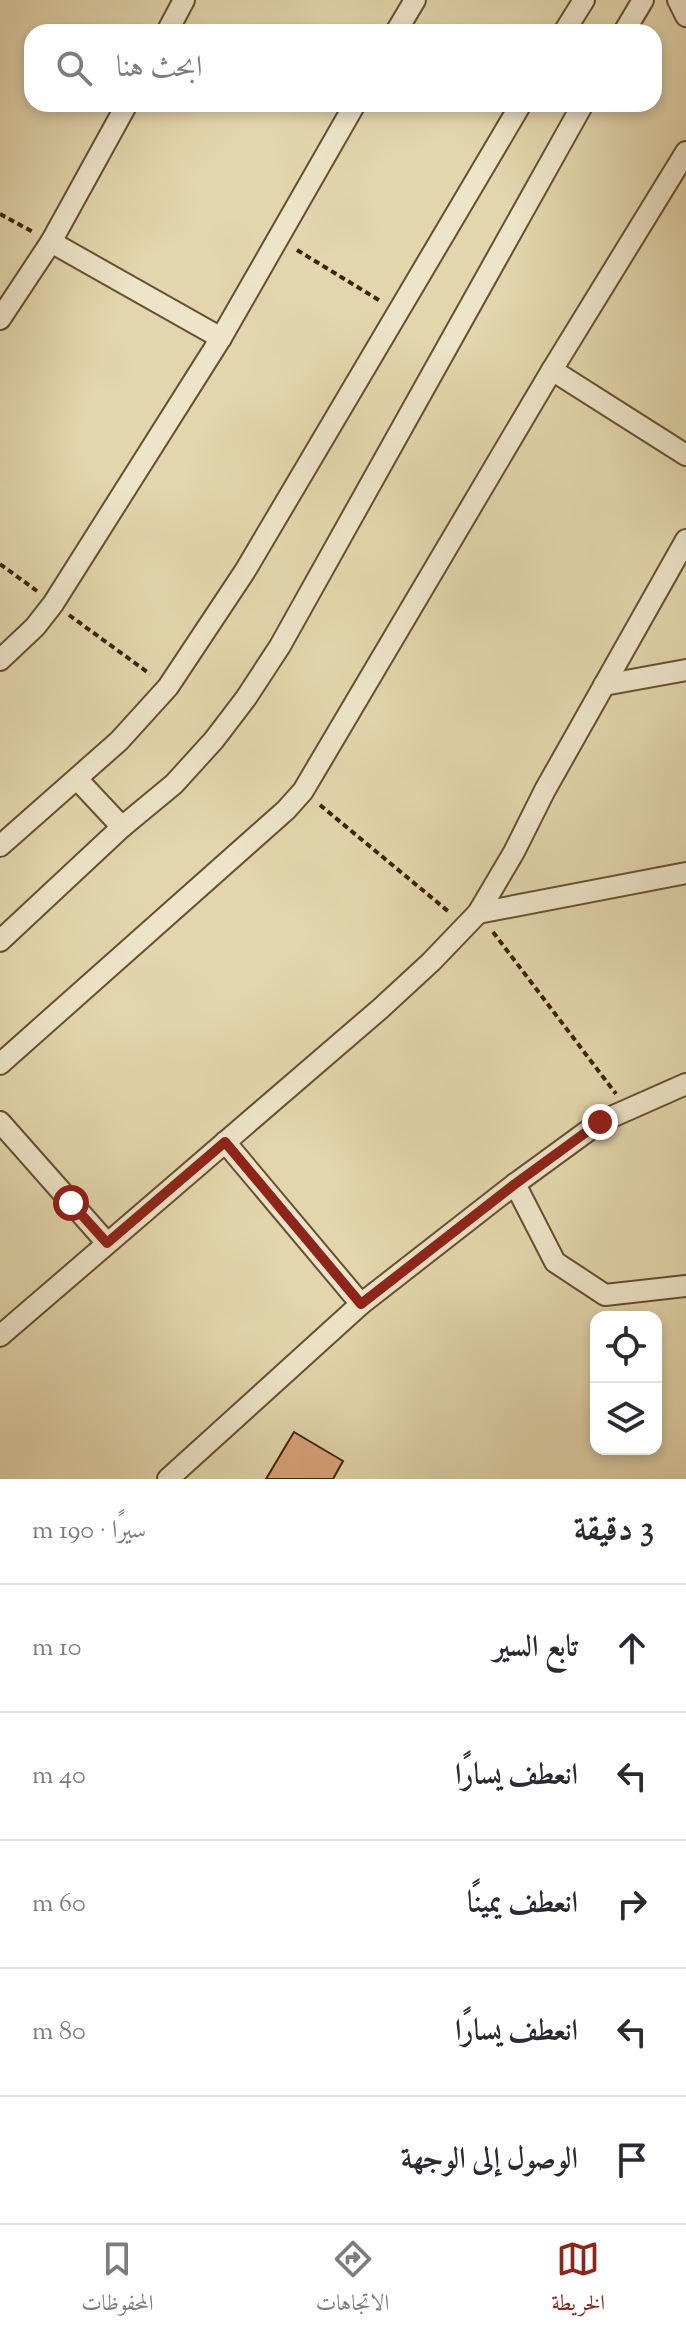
<!DOCTYPE html>
<html lang="ar">
<meta charset="utf-8">
<style>
:root{--surface:#fff;--page:#f2f2f3;--text:#2b2b33;--muted:#7c7c81;--line:#e1e1e2;--accent:#8f2418}
body{margin:0;font-family:"Sorts Mill Goudy",Amiri,serif;background:var(--page);color:var(--text);direction:rtl}
.controls{position:absolute;right:24px;bottom:24px;display:grid;overflow:hidden;border-radius:16px;box-shadow:0 4px 12px #0003}
.controls button{width:72px;height:72px;display:grid;place-items:center;padding:0;border:0;border-bottom:2px solid var(--line);background:var(--surface);color:var(--text);font:40px sans-serif}
.stop{position:absolute;width:24px;height:24px;margin:-18px;border:6px solid #8f2418;border-radius:50%;background:#fff}
.stop.end{background:#8f2418;border-color:#fff;box-shadow:0 2px 8px #0008}
.list{margin:0;padding:0;list-style:none}
h2{display:flex;justify-content:space-between;align-items:center;height:104px;margin:0;padding:0 32px;font-size:34px}
h2 small{font-size:26px;font-weight:400;color:var(--muted)}
.list li{display:grid;grid-template-columns:52px 1fr auto;gap:24px;align-items:center;box-sizing:border-box;height:128px;padding:0 32px;border-top:2px solid var(--line)}
.list b{display:block;font-size:30px;white-space:nowrap}
.list em{font-size:26px;font-style:normal;color:var(--muted)}
.icon{flex:none;width:44px;height:44px;fill:none;stroke:currentColor;stroke-width:2;stroke-linecap:round;stroke-linejoin:round}
.map{position:relative;flex:none;width:686px;height:1479px;overflow:hidden;direction:ltr}
.search{position:absolute;background:var(--surface);box-shadow:0 4px 12px #0003;left:24px;right:24px;top:24px;height:88px;display:flex;align-items:center;gap:20px;box-sizing:border-box;padding:0 28px;border-radius:24px;color:var(--muted);font-size:30px}
.sheet{height:744px;background:var(--surface)}
nav{display:flex;justify-content:space-around;align-items:center;box-sizing:border-box;height:112px;border-top:2px solid var(--line);background:var(--surface);font-size:22px;color:var(--muted)}
nav a{display:grid;justify-items:center;gap:4px}
nav .on{color:var(--accent)}
.map>svg:first-child{display:block}
.shadow{fill:#0003}
.building{fill:#daa37b;stroke:#3e2307;stroke-width:2}
.lines{fill:none;stroke-linecap:round;stroke-linejoin:round}
.minor-casing{stroke:#675030;stroke-width:24}
.path{stroke:#3e2307;stroke-width:4;stroke-dasharray:6 4;stroke-linecap:butt}
.minor{stroke:#ede4c9;stroke-width:20}
.route{stroke:#8f2418;stroke-width:10}
</style>
<div class="map">
<svg width="686" height="1479" viewBox="0 0 686 1479">
<rect width="100%" height="100%" fill="#e3d6ac"/>
<filter id="stains"><feTurbulence type="fractalNoise" baseFrequency=".0025" numOctaves="4"/><feColorMatrix values="0 0 0 0 .2 0 0 0 0 .09 0 0 0 0 .02 0 0 0 .5 -.17"/></filter>
<radialGradient id="worn" r=".72"><stop offset=".6" stop-color="#630" stop-opacity="0"/><stop offset="1" stop-color="#630" stop-opacity=".3"/></radialGradient>
<path class="shadow" d="M 294,1435 L 330,1479 L 265,1479 L 286,1443 Z"/>
<path class="building" d="M 294,1432 L 343,1461 L 333,1479 L 266,1479 Z"/>
<g class="lines">
<defs>
<g id="minor">
<path d="M 678,0 L 686,16"/>
<path d="M 167,32 L 184,0"/>
<path d="M 396,32 L 415,0"/>
<path d="M 564,32 L 584,0"/>
<path d="M 624,32 L 643,0"/>
<path d="M 51,242 L 221,338"/>
<path d="M 0,319 L 51,242 L 127,104"/>
<path d="M 552,370 L 686,455"/>
<path d="M 0,660 L 35,627 L 53,604 L 221,338 L 355,104"/>
<path d="M 604,685 L 686,670"/>
<path d="M 78,780 L 122,827"/>
<path d="M 0,846 L 119,741 L 168,687 L 245,571 L 521,104"/>
<path d="M 478,913 L 686,873"/>
<path d="M 0,941 L 122,827 L 174,784 L 214,740 L 246,698 L 280,646 L 583,104"/>
<path d="M 0,1064 L 286,810 L 303,791 L 552,370 L 686,152"/>
<path d="M 0,1122 L 107,1243"/>
<path d="M 225,1142 L 361,1304"/>
<path d="M 515,1184 L 555,1262 L 605,1295 L 686,1286"/>
<path d="M 0,1336 L 380,1009 L 431,962 L 478,913 L 514,852 L 545,790 L 686,540"/>
<path d="M 168,1479 L 361,1304 L 515,1184 L 600,1122 L 686,1084"/>
</g>
</defs>
<use href="#minor" class="minor-casing"/>
<g class="path">
<path d="M 0,214 L 33,232"/>
<path d="M 297,250 L 382,302"/>
<path d="M 0,564 L 37,591"/>
<path d="M 69,615 L 150,674"/>
<path d="M 320,805 L 449,912"/>
<path d="M 493,932 L 616,1094"/>
</g>
<use href="#minor" class="minor"/>
</g>
<g class="lines">
<path class="route" d="M 71,1203 L 107,1243 L 225,1142 L 361,1304 L 515,1184 L 600,1122"/>
</g>
<rect width="100%" height="100%" filter="url(#stains)"/>
<rect width="100%" height="100%" fill="url(#worn)"/>
</svg>
<div class="controls">
<button><svg class="icon" aria-label="locate" viewBox="0 0 24 24"><circle cx="12" cy="12" r="6"/><path d="M12 2v4M12 18v4M2 12h4M18 12h4"/></svg></button>
<button><svg class="icon" aria-label="layers" viewBox="0 0 24 24"><path d="M12 4l9 5-9 5-9-5zM3 14l9 5 9-5"/></svg></button>
</div>
<div class="stop" style="left:71px;top:1203px"></div>
<div class="stop end" style="left:600px;top:1122px"></div>
<div class="search"><svg class="icon" aria-label="search" viewBox="0 0 24 24"><circle cx="10" cy="10" r="6"/><path d="M15 15l6 6"/></svg>ابحث هنا</div>
</div>
<section class="sheet">
<h2>3 دقيقة<small>سيرًا · 190 m</small></h2>
<ul class="list">
<li><svg class="icon" aria-label="ahead" viewBox="0 0 24 24"><path d="M12 20V5M6 11l6-6 6 6"/></svg><div><b>تابع السير</b></div><em>10 m</em></li>
<li><svg class="icon" aria-label="left" viewBox="0 0 24 24"><path d="M17 20v-9H6M10 6l-5 5 5 5"/></svg><div><b>انعطف يسارًا</b></div><em>40 m</em></li>
<li><svg class="icon" aria-label="right" viewBox="0 0 24 24"><path d="M7 20v-9h11M14 6l5 5-5 5"/></svg><div><b>انعطف يمينًا</b></div><em>60 m</em></li>
<li><svg class="icon" aria-label="left" viewBox="0 0 24 24"><path d="M17 20v-9H6M10 6l-5 5 5 5"/></svg><div><b>انعطف يسارًا</b></div><em>80 m</em></li>
<li><svg class="icon" aria-label="arrive" viewBox="0 0 24 24"><path d="M6 21V4h12l-3 4 3 4H6"/></svg><div><b>الوصول إلى الوجهة</b></div></li>
</ul>
</section>
<nav>
<a class="on"><svg class="icon" aria-label="map" viewBox="0 0 24 24"><path d="M3 6l6-2 6 2 6-2v14l-6 2-6-2-6 2zM9 4v14M15 6v14"/></svg>الخريطة</a>
<a><svg class="icon" aria-label="directions" viewBox="0 0 24 24"><path d="M12 3l9 9-9 9-9-9zM9 14v-3h6M13 9l2 2-2 2"/></svg>الاتجاهات</a>
<a><svg class="icon" aria-label="saved" viewBox="0 0 24 24"><path d="M7 4h10v16l-5-4-5 4z"/></svg>المحفوظات</a>
</nav>
